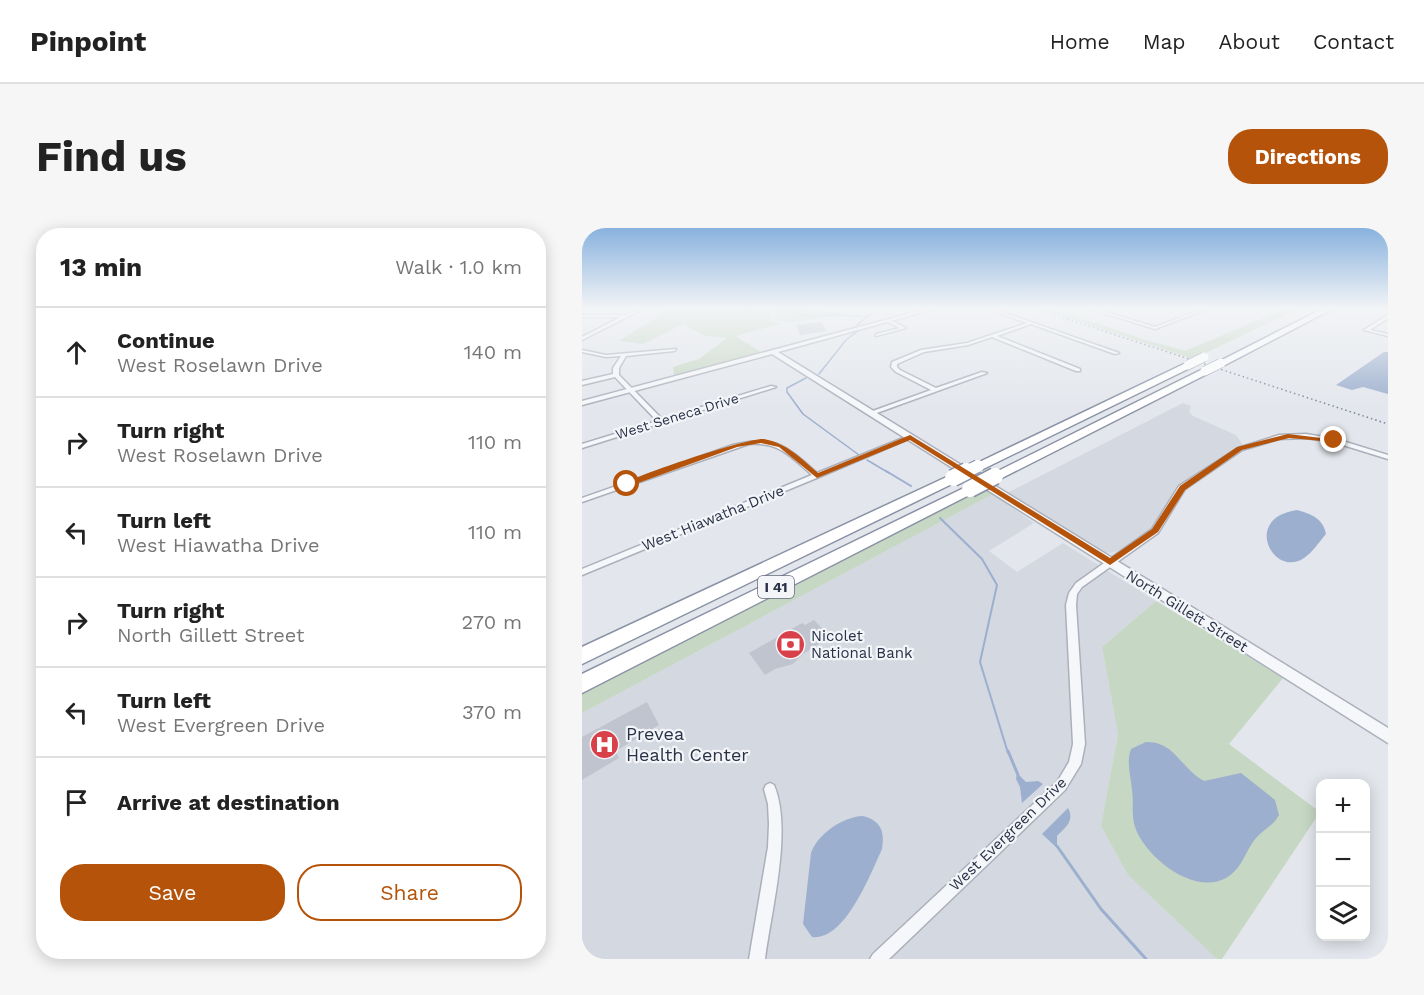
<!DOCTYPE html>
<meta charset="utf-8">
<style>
:root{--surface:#fff;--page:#f6f6f6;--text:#222;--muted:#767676;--line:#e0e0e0;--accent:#b45309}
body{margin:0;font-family:"Work Sans",sans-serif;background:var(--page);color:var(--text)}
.controls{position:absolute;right:18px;bottom:18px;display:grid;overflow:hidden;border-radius:12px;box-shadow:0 3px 15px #0003}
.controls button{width:54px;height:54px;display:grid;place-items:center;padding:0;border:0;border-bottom:2px solid var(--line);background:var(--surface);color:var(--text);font:30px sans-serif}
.stop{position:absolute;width:18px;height:18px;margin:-14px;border:4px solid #b45309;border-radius:50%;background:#fff}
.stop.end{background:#b45309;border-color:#fff;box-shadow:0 2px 6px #0008}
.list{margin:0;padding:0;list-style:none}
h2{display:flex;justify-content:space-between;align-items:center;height:78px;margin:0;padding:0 24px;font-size:26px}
h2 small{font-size:20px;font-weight:400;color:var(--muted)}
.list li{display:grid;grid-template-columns:39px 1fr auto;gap:18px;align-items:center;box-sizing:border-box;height:90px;padding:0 24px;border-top:2px solid var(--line)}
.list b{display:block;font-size:22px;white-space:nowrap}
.list p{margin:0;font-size:20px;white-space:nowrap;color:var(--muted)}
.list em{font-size:20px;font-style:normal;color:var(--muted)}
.actions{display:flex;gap:12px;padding:18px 24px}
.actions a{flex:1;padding:14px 0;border:2px solid var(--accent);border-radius:24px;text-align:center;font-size:21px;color:var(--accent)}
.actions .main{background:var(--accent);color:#fff}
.icon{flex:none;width:33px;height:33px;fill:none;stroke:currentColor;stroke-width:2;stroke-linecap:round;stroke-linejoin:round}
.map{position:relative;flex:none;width:806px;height:731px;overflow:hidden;border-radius:24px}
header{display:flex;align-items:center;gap:36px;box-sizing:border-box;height:84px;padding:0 30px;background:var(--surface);border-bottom:2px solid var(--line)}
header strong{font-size:28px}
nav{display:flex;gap:33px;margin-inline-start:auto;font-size:21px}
.intro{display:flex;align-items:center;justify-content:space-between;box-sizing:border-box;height:144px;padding:0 36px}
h1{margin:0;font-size:42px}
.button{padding:15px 27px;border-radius:24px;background:var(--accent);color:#fff;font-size:21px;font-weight:700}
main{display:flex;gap:36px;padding:0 36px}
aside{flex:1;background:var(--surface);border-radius:24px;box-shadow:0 3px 15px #0003}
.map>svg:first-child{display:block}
.built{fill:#d4d8e1}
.green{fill:#c6d7c4}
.water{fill:#9cafce}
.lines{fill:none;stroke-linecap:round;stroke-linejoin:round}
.stream-far2{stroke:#9cafce;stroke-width:1.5}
.stream-far1{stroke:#9cafce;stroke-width:2}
.stream{stroke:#9cafce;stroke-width:3}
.building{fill:#c0c4cf}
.minor-casing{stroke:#abb0ba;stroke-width:3}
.tertiary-casing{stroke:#abb0ba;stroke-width:3}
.motorway-casing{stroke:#8991a4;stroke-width:3}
.minor{fill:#f6f7fa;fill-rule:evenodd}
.tertiary{fill:#f6f7fa;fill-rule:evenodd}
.motorway{fill:#fff;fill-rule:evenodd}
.rail{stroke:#7b8397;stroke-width:1.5;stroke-dasharray:1.5 3;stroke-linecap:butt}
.motorway-bridge-far2-casing{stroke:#8991a4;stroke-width:10;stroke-linecap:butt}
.motorway-bridge-far1-casing{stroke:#8991a4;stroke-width:14;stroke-linecap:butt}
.motorway-bridge-casing{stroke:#8991a4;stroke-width:19;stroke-linecap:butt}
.motorway-bridge-far2{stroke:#fff;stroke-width:9}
.motorway-bridge-far1{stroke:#fff;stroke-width:12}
.motorway-bridge{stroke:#fff;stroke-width:16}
.route{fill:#b45309}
.labels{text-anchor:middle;stroke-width:4.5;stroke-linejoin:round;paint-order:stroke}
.far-street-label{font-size:14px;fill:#293146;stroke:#f3f5f9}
.shield{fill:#f3f5f9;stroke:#666c7c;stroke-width:1.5}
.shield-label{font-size:14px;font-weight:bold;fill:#293146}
.street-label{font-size:15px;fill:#293146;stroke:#f3f5f9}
.poi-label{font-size:15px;fill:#293146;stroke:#f3f5f9;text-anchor:start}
.near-poi-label{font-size:18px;fill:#293146;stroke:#f3f5f9;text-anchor:start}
</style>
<header>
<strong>Pinpoint</strong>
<nav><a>Home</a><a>Map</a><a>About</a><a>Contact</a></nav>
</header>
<div class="intro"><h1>Find us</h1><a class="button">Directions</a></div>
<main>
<aside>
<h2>13 min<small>Walk · 1.0 km</small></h2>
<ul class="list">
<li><svg class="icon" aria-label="ahead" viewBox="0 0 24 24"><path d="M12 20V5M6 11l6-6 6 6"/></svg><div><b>Continue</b><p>West Roselawn Drive</p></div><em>140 m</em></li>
<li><svg class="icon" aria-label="right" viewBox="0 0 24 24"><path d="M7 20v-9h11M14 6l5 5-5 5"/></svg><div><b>Turn right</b><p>West Roselawn Drive</p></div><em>110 m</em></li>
<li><svg class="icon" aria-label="left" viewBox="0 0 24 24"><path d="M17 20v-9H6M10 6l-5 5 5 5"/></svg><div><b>Turn left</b><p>West Hiawatha Drive</p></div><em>110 m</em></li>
<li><svg class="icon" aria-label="right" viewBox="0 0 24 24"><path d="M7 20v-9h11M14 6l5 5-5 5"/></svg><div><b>Turn right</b><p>North Gillett Street</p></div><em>270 m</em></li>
<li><svg class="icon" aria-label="left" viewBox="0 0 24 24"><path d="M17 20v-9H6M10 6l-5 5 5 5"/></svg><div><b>Turn left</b><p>West Evergreen Drive</p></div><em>370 m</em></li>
<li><svg class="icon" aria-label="arrive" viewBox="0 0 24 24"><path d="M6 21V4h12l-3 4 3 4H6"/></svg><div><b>Arrive at destination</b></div></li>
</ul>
<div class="actions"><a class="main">Save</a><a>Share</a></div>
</aside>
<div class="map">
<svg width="806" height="731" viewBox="0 0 806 731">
<rect width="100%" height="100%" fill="#e3e6ec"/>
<g class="built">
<path d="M 601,175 L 609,178 L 607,184 L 611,188 L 654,207 L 661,217 L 601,255 L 592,264 L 573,297 L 539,322 L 529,325 L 515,323 L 425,265 Z"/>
<path d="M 411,266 L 452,295 L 407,323 L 435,344 L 481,315 L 574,373 L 520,419 L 536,506 L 519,598 L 546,647 L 635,731 L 0,731 L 0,485 Z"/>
</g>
<g class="green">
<path d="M 54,80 L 95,82 L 168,80 L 188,83 L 178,80 L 228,80 L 266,86 L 211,94 L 192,92 L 194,86 L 190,83 L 187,93 L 201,95 L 153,108 L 179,124 L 92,147 L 91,139 L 117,131 L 145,110 L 124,108 L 101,96 L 61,116 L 37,113 L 83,84 Z"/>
<path d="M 456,80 L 478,83 L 564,112 L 603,123 L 704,80 L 718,80 L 611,131 Z"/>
<path d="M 401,260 L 411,266 L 0,485 L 0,466 Z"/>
<path d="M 574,373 L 701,450 L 647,516 L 738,584 L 640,731 L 635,731 L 546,647 L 519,598 L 536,506 L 520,419 Z"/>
</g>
<g class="water">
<path d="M 802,124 L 806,124 L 806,166 L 781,159 L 770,162 L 754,157 Z"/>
<path d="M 715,282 C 729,286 741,290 744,306 C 738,313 730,325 722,330 C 692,351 659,290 715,282 Z"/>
<path d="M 564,514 C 593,513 599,541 622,553 L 659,545 L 693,572 L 697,587 C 692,597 682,601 674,610 C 663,623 661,640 644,650 C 612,668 563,629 553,599 C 549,586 552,574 550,562 C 549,548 544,534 549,521 Z"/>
<path d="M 435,545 L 444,554 L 456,553 L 461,556 L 440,575 L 438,559 L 434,551 Z"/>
<path d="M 486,580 C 493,593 483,600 475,608 L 475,620 L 460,606 Z"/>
<path d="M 281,588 C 299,593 303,603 300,621 C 288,647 263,713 230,709 L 221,696 L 229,625 C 236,606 260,589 281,588 Z"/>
</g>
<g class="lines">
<g class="stream-far2">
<path d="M 201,80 L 219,87 L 284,88"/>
<path d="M 237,146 L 264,112 L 276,103 L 275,97 L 296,80"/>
<path d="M 224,150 L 205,160 L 205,164 L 221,186 L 277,227"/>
<path d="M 285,232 L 307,245"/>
</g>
<g class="stream-far1">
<path d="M 304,243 L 329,258"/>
<path d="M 358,290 L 400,331 L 415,357 L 398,434 L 426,525"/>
</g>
<g class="stream">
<path d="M 426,523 L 436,547"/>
<path d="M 475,618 L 519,681 L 564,731"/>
</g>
</g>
<g class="building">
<path d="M 239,94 L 245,103 L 218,107 L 214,97 Z"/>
<path d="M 232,392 L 248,409 L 221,426 L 211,436 L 193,441 L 183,447 L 167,425 L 220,395 L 223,397 Z"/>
<path d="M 65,474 L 77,497 L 34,523 L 37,530 L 0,552 L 0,509 Z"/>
</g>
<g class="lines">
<defs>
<g id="minor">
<path d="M 317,80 L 322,80 L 334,85 L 331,86 Z"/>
<path d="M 404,80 L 409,80 L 537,125 L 533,126 L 449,96 L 415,108 L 498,141 L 498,143 L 494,143 L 410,109 L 386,117 L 342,124 L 315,136 L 315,139 L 318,142 L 354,160 L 400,144 L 405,145 L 292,186 L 288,186 L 288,184 L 349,162 L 314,144 L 309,139 L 310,134 L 339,122 L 385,115 L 445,95 Z"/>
<path d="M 505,80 L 510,80 L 573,99 L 623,80 L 628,80 L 573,101 Z"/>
<path d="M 54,82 L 57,83 L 0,112 L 0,109 L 39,89 L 0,89 L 0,87 L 44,87 Z"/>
<path d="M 806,87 L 806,90 L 788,102 L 806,106 L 806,108 L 782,102 Z"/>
<path d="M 306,91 L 324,100 L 294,108 L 294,106 L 318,100 L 304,93 Z"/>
<path d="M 94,121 L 94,122 L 92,123 L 44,128 L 37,140 L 37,147 L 80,191 L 189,158 L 194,159 L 0,220 L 0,216 L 75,193 L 33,149 L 0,157 L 0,153 L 31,146 L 31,140 L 39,128 L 24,129 L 0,124 L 0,122 L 24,127 Z"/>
<path d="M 724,206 L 754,211 L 806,227 L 806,231 L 751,214 L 724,210 L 697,211 L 660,222 L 603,261 L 576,305 L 500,359 L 495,366 L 494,377 L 503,516 L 499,536 L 483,562 L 307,731 L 288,731 L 291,726 L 475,554 L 487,534 L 491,516 L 484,377 L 487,365 L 494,355 L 570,301 L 597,258 L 656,220 L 697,207 Z"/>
<path d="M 326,208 L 331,209 L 237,249 L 0,347 L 0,341 L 230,247 C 208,228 198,214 167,216 L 0,274 L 0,270 L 151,217 C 193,206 204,218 235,245 Z"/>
<path d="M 188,555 L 192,557 C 211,601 189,683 183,731 L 167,731 L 186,619 L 187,596 L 186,576 L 182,561 L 184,557 Z"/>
</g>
<path id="tertiary" d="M 348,80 L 356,80 L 196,124 L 806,500 L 806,515 L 190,126 L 0,177 L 0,173 Z"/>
<g id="motorway">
<path d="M 742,80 L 752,80 L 643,137 L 634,135 Z"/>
<path d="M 606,134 L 611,137 L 610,139 L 401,241 L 396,242 L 389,238 Z"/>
<path d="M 623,140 L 628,143 L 627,145 L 418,251 L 413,252 L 406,248 Z"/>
<path d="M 371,246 L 376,247 L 378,250 L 376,253 L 0,436 L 0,419 Z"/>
<path d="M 388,257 L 393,258 L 395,261 L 393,264 L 0,465 L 0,446 Z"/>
</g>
</defs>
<use href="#minor" class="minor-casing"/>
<use href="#tertiary" class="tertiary-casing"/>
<use href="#motorway" class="motorway-casing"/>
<use href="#minor" class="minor"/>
<use href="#tertiary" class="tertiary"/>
<use href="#motorway" class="motorway"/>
<path class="rail" d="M 451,80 L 806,196"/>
<defs>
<g id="motorway-bridge-far2">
<path d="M 606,137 L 622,129"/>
<path d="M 623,143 L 639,135"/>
</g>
<path id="motorway-bridge-far1" d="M 382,245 L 396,238"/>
<g id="motorway-bridge">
<path d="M 371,250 L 385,243"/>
<path d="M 388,261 L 413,248"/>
</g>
</defs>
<use href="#motorway-bridge-far2" class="motorway-bridge-far2-casing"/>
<use href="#motorway-bridge-far1" class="motorway-bridge-far1-casing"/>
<use href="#motorway-bridge" class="motorway-bridge-casing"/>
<use href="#motorway-bridge-far2" class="motorway-bridge-far2"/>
<use href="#motorway-bridge-far1" class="motorway-bridge-far1"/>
<use href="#motorway-bridge" class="motorway-bridge"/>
</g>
<linearGradient id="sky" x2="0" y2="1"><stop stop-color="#89b2de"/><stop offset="0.44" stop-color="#f2f4f6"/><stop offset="1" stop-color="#f2f4f6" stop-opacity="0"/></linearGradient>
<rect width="806" height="182" fill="url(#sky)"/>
<path class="route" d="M 706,206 L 756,212 L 752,214 L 707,210 L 660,222 L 603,262 L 576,304 L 528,337 L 328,212 L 235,250 L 197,219 L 179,215 L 155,219 L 48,258 L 41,256 C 55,247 167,209 182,211 C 204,215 219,230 236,245 L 328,207 L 528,330 L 570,301 L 598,258 L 655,219 Z"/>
<defs>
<symbol id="bank-disc" viewBox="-11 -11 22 22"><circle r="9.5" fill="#d84149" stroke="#f3f5f9"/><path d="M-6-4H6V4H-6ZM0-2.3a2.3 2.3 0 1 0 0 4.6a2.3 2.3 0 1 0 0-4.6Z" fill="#fff"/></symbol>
<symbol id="hospital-disc" viewBox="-11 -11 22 22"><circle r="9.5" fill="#d84149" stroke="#f3f5f9"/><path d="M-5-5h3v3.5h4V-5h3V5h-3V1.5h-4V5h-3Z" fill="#fff"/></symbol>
</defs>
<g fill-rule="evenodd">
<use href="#bank-disc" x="192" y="400" width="33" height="33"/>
<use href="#hospital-disc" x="6" y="500" width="33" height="33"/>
</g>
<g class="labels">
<g class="far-street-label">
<text transform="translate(95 188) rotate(-17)" y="5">West Seneca Drive</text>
</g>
<rect class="shield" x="176" y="348" width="36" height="22" rx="4.5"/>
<g class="shield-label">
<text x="194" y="364">I 41</text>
</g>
<g class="street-label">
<text transform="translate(131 290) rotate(-22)" y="5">West Hiawatha Drive</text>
<text transform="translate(605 383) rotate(32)" y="5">North Gillett Street</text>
<text transform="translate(426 606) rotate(-44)" y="5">West Evergreen Drive</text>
</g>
<g class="poi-label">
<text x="229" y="413">Nicolet<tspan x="229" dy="17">National Bank</tspan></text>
</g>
<g class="near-poi-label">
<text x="44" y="512">Prevea<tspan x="44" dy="21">Health Center</tspan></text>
</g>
</g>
</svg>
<div class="controls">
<button>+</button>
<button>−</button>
<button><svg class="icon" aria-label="layers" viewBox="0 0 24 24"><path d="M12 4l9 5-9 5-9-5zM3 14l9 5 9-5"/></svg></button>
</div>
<div class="stop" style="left:45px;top:256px"></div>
<div class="stop end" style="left:752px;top:212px"></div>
</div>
</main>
